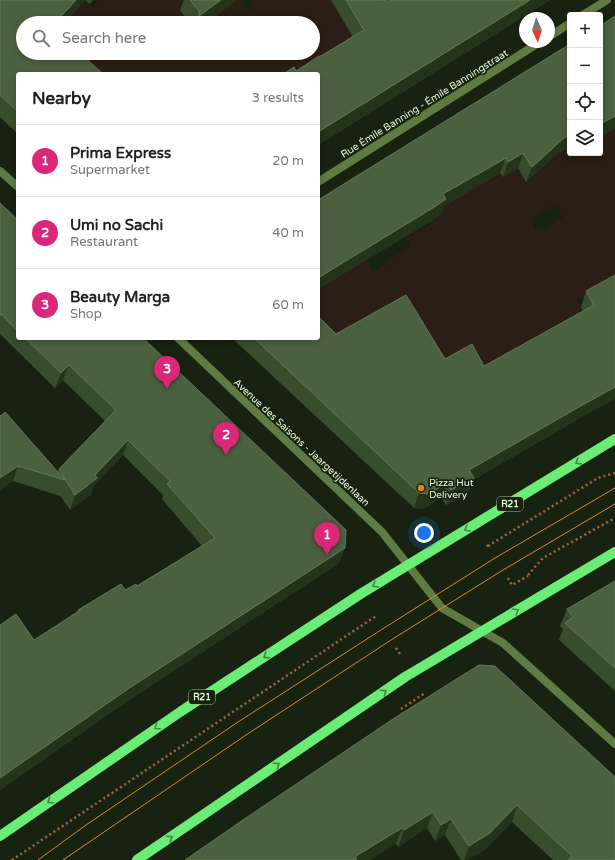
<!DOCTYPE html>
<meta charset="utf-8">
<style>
:root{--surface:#fff;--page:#f2f2f2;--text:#222;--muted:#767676;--line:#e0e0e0;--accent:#db2777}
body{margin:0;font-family:"Varela Round",sans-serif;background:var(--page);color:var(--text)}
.controls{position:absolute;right:12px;top:12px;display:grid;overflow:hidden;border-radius:4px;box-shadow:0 2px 6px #0003}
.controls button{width:36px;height:36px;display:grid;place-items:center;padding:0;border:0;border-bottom:1px solid var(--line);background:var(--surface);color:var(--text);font:20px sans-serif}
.compass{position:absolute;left:519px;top:12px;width:36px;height:36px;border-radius:50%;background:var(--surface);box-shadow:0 2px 6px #0003;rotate:176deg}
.you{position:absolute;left:424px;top:533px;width:14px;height:14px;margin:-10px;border:3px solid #fff;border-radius:50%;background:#1a73e8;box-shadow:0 0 0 6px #1a73e833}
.badge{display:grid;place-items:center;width:26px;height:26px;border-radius:50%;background:var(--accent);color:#fff;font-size:13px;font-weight:700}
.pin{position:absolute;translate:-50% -33px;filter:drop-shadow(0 1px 2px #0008)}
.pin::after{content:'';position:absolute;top:21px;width:14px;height:12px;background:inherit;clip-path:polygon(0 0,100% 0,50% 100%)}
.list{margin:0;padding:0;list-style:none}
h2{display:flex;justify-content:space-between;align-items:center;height:52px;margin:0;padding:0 16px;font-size:17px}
h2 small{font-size:13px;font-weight:400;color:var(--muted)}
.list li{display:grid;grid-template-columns:26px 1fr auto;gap:12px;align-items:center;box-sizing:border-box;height:72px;padding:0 16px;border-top:1px solid var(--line)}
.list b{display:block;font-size:15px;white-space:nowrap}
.list p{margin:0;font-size:13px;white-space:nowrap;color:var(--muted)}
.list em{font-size:13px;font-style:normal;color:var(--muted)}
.icon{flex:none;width:22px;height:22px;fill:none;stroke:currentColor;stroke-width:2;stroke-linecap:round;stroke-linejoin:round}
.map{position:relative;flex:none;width:615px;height:860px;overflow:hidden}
.search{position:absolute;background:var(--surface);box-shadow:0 2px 6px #0003;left:16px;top:16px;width:304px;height:44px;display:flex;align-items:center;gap:10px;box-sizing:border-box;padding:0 14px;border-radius:22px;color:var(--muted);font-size:15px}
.panel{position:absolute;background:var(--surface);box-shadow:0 2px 6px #0003;left:16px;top:72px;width:304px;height:268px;border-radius:4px}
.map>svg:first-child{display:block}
.green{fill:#2b1e14;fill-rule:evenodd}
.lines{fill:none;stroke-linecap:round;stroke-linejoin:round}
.path{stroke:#a7663e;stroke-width:2.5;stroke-dasharray:2 3;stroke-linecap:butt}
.minor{stroke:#5f7b41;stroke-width:8}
.tertiary{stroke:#5f7b41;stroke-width:8}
.primary{stroke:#6bec75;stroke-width:10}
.tram{stroke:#e0881c;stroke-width:1}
.wall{fill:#384d2c}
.shaded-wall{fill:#233419}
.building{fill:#4b603e;stroke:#637856}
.oneway{stroke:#418743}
.poi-dot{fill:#e0881c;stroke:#172211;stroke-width:1.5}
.labels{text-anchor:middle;stroke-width:3.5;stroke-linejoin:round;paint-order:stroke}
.shield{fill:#172211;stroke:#a8b99b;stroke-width:1}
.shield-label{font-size:9px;font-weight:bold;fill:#e6fad6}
.street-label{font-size:10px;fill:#e6fad6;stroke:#172211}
.poi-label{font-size:10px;fill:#e6fad6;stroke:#172211;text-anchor:start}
</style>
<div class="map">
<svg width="615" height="860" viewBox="0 0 615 860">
<rect width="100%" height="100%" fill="#172211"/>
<g class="green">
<path d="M 76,0 L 85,0 L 93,7 L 99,0 L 190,0 L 180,10 L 189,22 L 52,23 Z"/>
<path d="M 238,0 L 245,0 L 242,5 L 250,10 L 253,4 L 247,0 L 411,0 L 381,29 L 310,74 L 80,74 L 23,66 L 0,20 L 23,53 L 313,53 L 313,23 L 206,23 Z"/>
<path d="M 570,116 L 570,153 L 600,153 L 600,137 L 615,118 L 615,287 L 589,293 L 577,300 L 588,320 L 479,381 L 458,364 L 384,354 L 318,337 L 318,277 L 360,251 L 373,272 L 386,264 L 386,261 L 410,246 L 406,239 L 432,223 L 432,219 L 438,209 L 500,173 L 503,177 L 518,168 L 526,182 L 538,174 L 531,162 ZM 556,205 L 563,218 L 537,232 L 530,219 Z"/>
</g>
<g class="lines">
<g class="path">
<path d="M 487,545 L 490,549"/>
<path d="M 488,546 L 598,478 L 615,473"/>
<path d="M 528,575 L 543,558 L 615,518"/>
<path d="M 508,578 L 512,585 L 528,576"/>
<path d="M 396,648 L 400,654"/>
<path d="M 401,709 L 425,693"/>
<path d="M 12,860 L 376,616"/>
</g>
<g class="minor">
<path d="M 583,15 L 607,0"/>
<path d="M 549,37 L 570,23"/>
<path d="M 0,171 L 18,187"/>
<path d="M 318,182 L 540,42"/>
<path d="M 178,338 L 382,532 L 408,565"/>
</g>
<path class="tertiary" d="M 408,565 L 442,608 L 503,643 L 615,744"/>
<g class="primary">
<path d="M 0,836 L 180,712 L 362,593 L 615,439"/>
<path d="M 137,860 L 405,677 L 615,552"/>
</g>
<g class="tram">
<path d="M 38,860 L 86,825 L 238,722 L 384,628 L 495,558 L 615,488"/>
<path d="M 63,860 L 246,735 L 391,640 L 503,570 L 615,504"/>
</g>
</g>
<g class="wall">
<path d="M 0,0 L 85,0 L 64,23 L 23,23 L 18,74 L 18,134 L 0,117 Z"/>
<path d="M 85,0 L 94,0 L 90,4 Z"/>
<path d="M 184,0 L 237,0 L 206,23 L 190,23 L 180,10 Z"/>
<path d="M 331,0 L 381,0 L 381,1 L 387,2 L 389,0 L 550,0 L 318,145 L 318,74 L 296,71 L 353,37 Z"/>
<path d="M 615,16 L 615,128 L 600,137 L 600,26 Z"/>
<path d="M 570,44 L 570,147 L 558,153 L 526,182 L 518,168 L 503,177 L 500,173 L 444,206 L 441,214 L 431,221 L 318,289 L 318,200 Z"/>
<path d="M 0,203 L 18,220 L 18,338 L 143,338 L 345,548 L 339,563 L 123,704 L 0,790 L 0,625 L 34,640 L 78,613 L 78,610 L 137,586 L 202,546 L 162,499 L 163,495 L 123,455 L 94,485 L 91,494 L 70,510 L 60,495 L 60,496 L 13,481 L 0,415 L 58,472 L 59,469 L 105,421 L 63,380 L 55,388 L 0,334 Z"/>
<path d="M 615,275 L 573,422 L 473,480 L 468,493 L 446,505 L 441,498 L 423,509 L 414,508 L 232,338 L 318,338 L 336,334 L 445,359 L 484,366 L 583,311 L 581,307 L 586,291 Z"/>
<path d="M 615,581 L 615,691 L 559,640 L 563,629 L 560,626 L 567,609 Z"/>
<path d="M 615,777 L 615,860 L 553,860 L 512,822 L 484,850 L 467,860 L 461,860 L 445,835 L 435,841 L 427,828 L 398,847 L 396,844 L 185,860 Z"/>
</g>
<g class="shaded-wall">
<path d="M 76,0 L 85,0 L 64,23 L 55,23 Z"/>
<path d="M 92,0 L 94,0 L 90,4 Z"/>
<path d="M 221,0 L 237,0 L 206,23 L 197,23 L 199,16 Z"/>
<path d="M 530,0 L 550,0 L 318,145 L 318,132 Z"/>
<path d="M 615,116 L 615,128 L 600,137 L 600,130 L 602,123 Z"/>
<path d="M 570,135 L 570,147 L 558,153 L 526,182 L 532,167 L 564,138 Z"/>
<path d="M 523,153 L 518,168 L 503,177 L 508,162 Z"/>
<path d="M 506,158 L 500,173 L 444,206 L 441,214 L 431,221 L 318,289 L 318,278 L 443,194 Z"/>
<path d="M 69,365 L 63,380 L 55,388 L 61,373 Z"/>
<path d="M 615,387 L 615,399 L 573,422 L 473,480 L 468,493 L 446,505 L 451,490 L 469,470 L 579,407 Z"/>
<path d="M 128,440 L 123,455 L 94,485 L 91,494 L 70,510 L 75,495 Z"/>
<path d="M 18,466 L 13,481 L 0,490 L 0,478 Z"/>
<path d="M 447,483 L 441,498 L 423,509 L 414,508 L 419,493 Z"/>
<path d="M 345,548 L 339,563 L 123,704 L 0,790 L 0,778 L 128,689 Z"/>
<path d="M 517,805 L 512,822 L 484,850 L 467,860 L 464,860 L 469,846 Z"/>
<path d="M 433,812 L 427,828 L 398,847 L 404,830 Z"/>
<path d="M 451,819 L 445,835 L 435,841 L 441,825 Z"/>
<path d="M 402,828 L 396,844 L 370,860 L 355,860 L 356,856 Z"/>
</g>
<g class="building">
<path d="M 0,0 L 76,0 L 55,23 L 23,23 L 23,53 L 80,53 L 103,74 L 18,74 L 18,112 L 0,95 Z"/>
<path d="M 190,0 L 221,0 L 199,16 L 199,11 Z"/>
<path d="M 346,0 L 381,0 L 381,1 L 382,0 L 386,0 L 387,2 L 389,0 L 530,0 L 318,132 L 318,74 L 283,74 L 294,67 L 296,71 L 319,56 L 319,57 L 364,30 Z"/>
<path d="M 615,16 L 615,116 L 602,123 L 600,119 L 600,26 Z"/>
<path d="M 570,44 L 570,135 L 564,138 L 532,167 L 523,153 L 508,162 L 506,158 L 443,194 L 446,199 L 436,206 L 318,278 L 318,200 Z"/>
<path d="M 0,203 L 18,220 L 18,331 L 1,314 L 0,315 Z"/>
<path d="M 615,275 L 615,387 L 579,407 L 469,470 L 474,478 L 451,490 L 447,483 L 428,494 L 419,493 L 254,338 L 318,338 L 318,316 L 336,334 L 406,295 L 445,359 L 472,344 L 484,366 L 594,305 L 586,291 Z"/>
<path d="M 25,338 L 143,338 L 346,530 L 345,548 L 128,689 L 0,778 L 0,625 L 16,614 L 34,640 L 79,611 L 78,610 L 121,584 L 125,590 L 136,584 L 137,586 L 215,538 L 167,484 L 170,481 L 128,440 L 95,475 L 97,478 L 75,495 L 59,469 L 116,410 L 69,365 L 61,373 Z"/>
<path d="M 5,412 L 65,480 L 18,466 L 0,478 L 0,415 L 1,416 Z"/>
<path d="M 615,581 L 615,668 L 565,623 L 573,617 L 567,609 Z"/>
<path d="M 479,665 L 495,666 L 615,777 L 615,860 L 568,860 L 572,856 L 517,805 L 490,833 L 469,846 L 451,819 L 441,825 L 433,812 L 404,830 L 402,828 L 356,856 L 356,860 L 185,860 L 240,822 L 396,717 Z"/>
</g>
<defs><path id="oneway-chevron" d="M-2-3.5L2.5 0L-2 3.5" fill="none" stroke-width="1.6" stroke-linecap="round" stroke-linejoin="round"/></defs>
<g class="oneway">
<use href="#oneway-chevron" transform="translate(578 462) rotate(148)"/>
<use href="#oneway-chevron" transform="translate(467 529) rotate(149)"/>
<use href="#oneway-chevron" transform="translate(375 585) rotate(149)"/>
<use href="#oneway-chevron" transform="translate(516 611) rotate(-31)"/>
<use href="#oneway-chevron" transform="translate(266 656) rotate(147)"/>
<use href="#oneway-chevron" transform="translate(384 692) rotate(-34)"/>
<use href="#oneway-chevron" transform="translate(157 727) rotate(145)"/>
<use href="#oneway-chevron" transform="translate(277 765) rotate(-34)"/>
<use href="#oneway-chevron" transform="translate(50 801) rotate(145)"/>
<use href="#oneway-chevron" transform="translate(170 838) rotate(-34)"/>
</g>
<circle class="poi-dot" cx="421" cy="488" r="4"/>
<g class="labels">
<g class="shield">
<rect x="497" y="497" width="26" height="14" rx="3"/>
<rect x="189" y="690" width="26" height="14" rx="3"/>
</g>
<g class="shield-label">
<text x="510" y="507">R21</text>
<text x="202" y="700">R21</text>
</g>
<g class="street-label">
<text transform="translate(424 103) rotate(-32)" y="4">Rue Émile Banning - Émile Banningstraat</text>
<text transform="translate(302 442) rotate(43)" y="4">Avenue des Saisons - Jaargetijdenlaan</text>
</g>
<g class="poi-label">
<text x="429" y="486">Pizza Hut<tspan x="429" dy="12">Delivery</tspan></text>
</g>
</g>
</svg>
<div class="controls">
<button>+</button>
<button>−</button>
<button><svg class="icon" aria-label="locate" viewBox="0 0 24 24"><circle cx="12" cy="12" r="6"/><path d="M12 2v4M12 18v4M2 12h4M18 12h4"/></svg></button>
<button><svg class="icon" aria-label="layers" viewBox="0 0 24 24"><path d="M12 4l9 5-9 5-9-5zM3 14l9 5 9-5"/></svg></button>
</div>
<svg class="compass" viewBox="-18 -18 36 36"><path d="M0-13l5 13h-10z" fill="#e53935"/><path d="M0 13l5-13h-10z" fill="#767676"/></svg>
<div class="you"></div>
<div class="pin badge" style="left:327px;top:555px">1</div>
<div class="pin badge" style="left:226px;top:455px">2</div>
<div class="pin badge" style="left:167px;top:389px">3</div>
<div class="search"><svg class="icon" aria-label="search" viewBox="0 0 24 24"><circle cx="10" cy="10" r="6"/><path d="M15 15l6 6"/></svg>Search here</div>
<section class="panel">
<h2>Nearby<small>3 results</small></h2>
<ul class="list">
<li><span class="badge">1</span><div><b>Prima Express</b><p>Supermarket</p></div><em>20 m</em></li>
<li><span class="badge">2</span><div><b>Umi no Sachi</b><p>Restaurant</p></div><em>40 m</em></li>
<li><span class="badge">3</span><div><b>Beauty Marga</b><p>Shop</p></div><em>60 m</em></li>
</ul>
</section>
</div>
